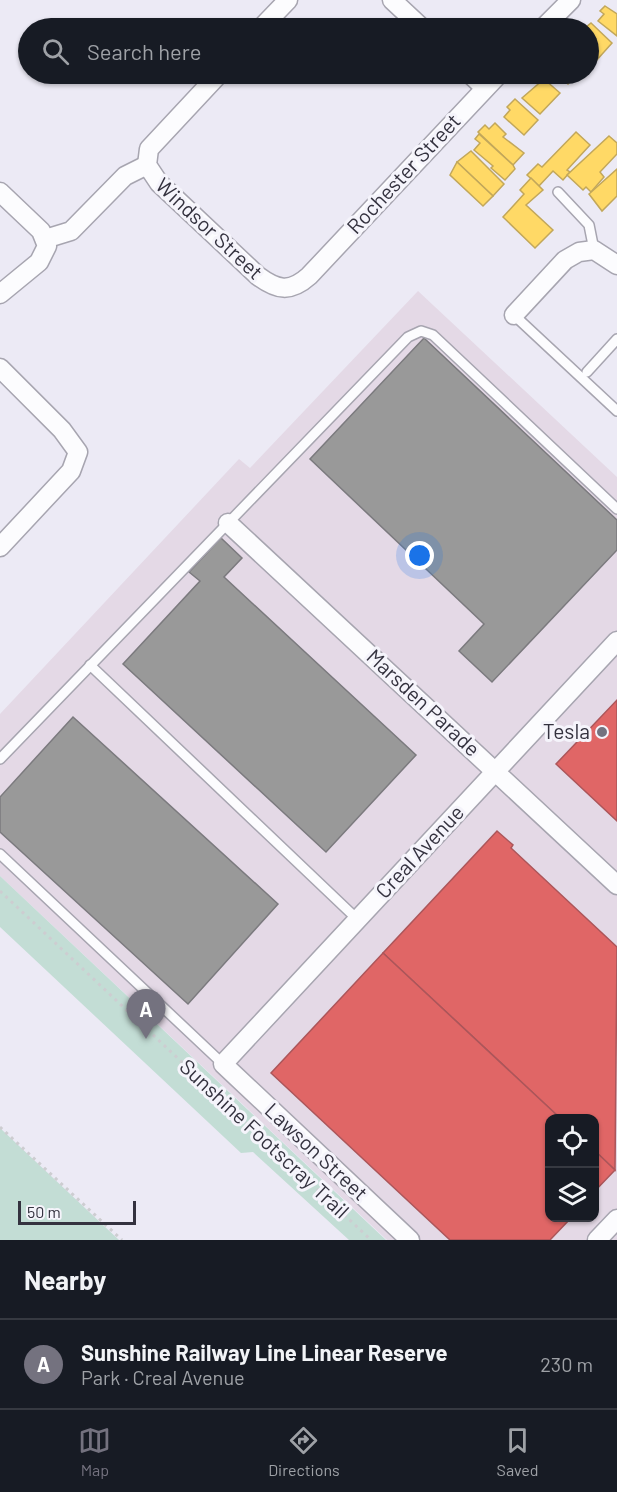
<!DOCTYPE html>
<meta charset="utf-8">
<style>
:root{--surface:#171b24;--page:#20242c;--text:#f1f3f6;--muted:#9ea1a6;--line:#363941;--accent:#74727f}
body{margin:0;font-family:Barlow,sans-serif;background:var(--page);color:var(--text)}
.controls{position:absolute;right:18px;bottom:18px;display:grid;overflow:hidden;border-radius:12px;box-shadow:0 2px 4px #0004}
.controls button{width:54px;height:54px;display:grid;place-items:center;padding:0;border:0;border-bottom:2px solid var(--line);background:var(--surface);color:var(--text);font:30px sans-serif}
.scale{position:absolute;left:18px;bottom:15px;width:118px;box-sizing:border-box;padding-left:6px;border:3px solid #34323f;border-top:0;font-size:16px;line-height:21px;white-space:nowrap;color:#34323f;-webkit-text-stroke:4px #f5f4fb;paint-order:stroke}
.you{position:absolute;left:420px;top:556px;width:21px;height:21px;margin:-15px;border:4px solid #fff;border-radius:50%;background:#1a73e8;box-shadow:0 0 0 9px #1a73e833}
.badge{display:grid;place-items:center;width:39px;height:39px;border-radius:50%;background:var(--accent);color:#fff;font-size:20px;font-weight:700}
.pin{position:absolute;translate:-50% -50px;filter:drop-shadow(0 2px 3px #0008)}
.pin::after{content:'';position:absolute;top:32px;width:21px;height:18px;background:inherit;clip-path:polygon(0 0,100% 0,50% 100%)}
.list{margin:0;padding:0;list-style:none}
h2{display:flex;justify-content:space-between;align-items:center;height:78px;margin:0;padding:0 24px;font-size:26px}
h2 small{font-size:20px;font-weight:400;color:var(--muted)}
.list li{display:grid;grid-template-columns:39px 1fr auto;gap:18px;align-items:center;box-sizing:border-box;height:90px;padding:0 24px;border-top:2px solid var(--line)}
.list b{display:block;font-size:22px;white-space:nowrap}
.list p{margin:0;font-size:20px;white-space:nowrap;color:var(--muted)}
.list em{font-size:20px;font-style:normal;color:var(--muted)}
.icon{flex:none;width:33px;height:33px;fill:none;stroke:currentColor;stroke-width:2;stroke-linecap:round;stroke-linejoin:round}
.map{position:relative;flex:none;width:617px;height:1240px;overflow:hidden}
.search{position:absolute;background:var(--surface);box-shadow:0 2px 4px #0004;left:18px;right:18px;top:18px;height:66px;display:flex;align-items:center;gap:15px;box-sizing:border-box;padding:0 21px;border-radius:33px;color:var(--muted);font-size:22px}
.sheet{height:168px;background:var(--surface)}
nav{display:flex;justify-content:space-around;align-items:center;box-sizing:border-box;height:84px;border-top:2px solid var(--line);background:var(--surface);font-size:16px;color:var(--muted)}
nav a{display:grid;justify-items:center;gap:3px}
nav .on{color:var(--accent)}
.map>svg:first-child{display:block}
.commercial{fill:#e4d9e6;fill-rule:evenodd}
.green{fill:#c3ddd5}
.homes{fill:#ffd966;stroke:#c2a75a;stroke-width:1.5}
.shops{fill:#e06666;stroke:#ac565a;stroke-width:1.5}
.industry{fill:#999;stroke:#7b7a7e;stroke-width:1.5}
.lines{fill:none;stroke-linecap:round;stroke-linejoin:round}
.service-casing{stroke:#a7a5b0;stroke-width:12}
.minor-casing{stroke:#a7a5b0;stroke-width:21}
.path{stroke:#cdcdd1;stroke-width:3;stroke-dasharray:3 4.5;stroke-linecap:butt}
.service{stroke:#fcfcfe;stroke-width:9}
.minor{stroke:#fcfcfe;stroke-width:18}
.poi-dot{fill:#74727f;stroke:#f5f4fb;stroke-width:2}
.labels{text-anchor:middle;stroke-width:6;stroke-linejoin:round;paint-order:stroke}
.street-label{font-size:21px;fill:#34323f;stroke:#f5f4fb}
.poi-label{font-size:21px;fill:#34323f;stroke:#f5f4fb;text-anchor:end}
</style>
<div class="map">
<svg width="617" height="1240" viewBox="0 0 617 1240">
<rect width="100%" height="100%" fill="#eceaf5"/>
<path class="commercial" d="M 418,291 L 617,477 L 617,1240 L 387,1240 L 0,876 L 0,714 L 239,459 L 250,468 ZM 550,1118 L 594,1118 L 594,1218 L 550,1218 Z"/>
<g class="green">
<path d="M 0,876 L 386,1240 L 349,1240 L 253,1152 L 241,1153 L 0,927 Z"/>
<path d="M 0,1128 L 119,1240 L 0,1240 Z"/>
</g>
<g class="homes">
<path d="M 605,6 L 617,14 L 617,36 L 598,21 L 604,14 L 600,11 Z"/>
<path d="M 591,23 L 612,43 L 596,61 L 588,54 L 588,28 L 585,28 Z"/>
<path d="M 561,74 L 578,74 L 568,84 L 559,76 Z"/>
<path d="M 544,79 L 560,93 L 540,114 L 522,98 Z"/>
<path d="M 515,99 L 538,120 L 524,135 L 504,117 L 510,110 L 507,107 Z"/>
<path d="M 495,123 L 506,134 L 503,137 L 524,153 L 513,165 L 478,132 L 485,125 L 489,129 Z"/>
<path d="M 576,132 L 590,145 L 567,170 L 570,172 L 563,180 L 553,171 L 539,186 L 527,175 L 538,164 L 542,167 Z"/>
<path d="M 479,134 L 513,165 L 515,169 L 505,180 L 491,168 L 493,166 L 474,150 L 480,143 L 475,139 Z"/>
<path d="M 609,136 L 617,143 L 617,154 L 600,172 L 604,177 L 591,192 L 586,187 L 583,190 L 567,175 Z"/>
<path d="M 471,151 L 504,184 L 493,196 L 457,162 Z"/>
<path d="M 457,162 L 493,196 L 483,206 L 450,175 Z"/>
<path d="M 617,169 L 617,196 L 602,211 L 589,194 Z"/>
<path d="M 531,178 L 543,190 L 526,205 L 553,230 L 535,248 L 503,217 L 524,194 L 520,190 Z"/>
</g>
<g class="shops">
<path d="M 617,700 L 617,821 L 556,764 Z"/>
<path d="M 497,831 L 513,845 L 511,848 L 617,947 L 615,1170 L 594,1150 L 594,1118 L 560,1118 L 383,953 Z"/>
<path d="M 383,953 L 560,1118 L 550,1118 L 550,1218 L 571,1218 L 550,1240 L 450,1240 L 271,1073 Z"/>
<path d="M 594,1150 L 615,1170 L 594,1192 Z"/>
</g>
<g class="industry">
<path d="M 424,338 L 617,520 L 617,550 L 492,682 L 459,651 L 484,624 L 310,459 Z"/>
<path d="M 221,538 L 242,558 L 224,577 L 416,755 L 326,852 L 123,664 L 200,581 L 189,572 Z"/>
<path d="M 73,717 L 278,904 L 188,1004 L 0,832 L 0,797 Z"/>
</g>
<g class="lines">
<defs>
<g id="service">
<path d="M 558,192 L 589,225 L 594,250"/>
<path d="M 514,315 L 617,411"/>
<path d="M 587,372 L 617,339"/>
<path d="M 90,665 L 357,919"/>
<path d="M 0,759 L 408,337 L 421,331 L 433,335 L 617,509"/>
<path d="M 0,854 L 223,1064"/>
</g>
<g id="minor">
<path d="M 392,0 L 422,28"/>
<path d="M 261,28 L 288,0"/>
<path d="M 543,28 L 571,0"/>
<path d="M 219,74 L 149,149 L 147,165 L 159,183 L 258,276 C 277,290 290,293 309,276 L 499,74"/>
<path d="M 470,74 L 485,88"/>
<path d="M 0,192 L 41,231 L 47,246 L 39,262 L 0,294"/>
<path d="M 45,239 L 71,231 L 125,176 L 147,165"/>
<path d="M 514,315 L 565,260 L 579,252 L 594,250 L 617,265"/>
<path d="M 0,368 L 62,430 L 78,452 L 71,471 L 0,547"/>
<path d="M 228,523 L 617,885"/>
<path d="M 410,1240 L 223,1064 L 617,641"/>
<path d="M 597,1240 L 617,1219"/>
</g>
</defs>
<use href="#service" class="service-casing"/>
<use href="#minor" class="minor-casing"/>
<g class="path">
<path d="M 0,891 L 371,1240"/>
<path d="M 0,1127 L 122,1240"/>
</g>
<use href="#service" class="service"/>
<use href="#minor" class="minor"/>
</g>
<circle class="poi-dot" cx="602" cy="732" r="6"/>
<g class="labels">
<g class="street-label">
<text transform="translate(404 174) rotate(-47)" y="7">Rochester Street</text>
<text transform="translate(209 229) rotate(43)" y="7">Windsor Street</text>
<text transform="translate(423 703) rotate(43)" y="7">Marsden Parade</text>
<text transform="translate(420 852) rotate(-47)" y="7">Creal Avenue</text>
<text transform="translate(264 1139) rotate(43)" y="7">Sunshine Footscray Trail</text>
<text transform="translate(316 1152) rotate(43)" y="7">Lawson Street</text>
</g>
<g class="poi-label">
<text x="590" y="739">Tesla</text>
</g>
</g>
</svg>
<div class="controls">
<button><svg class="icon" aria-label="locate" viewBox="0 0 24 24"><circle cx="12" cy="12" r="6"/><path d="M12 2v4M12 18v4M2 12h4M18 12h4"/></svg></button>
<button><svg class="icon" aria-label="layers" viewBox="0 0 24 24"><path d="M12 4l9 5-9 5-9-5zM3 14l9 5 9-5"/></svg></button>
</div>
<div class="scale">50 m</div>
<div class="you"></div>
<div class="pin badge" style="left:146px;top:1039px">A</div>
<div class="search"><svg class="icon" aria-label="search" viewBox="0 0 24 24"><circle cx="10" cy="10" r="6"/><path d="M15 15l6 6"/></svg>Search here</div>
</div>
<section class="sheet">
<h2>Nearby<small></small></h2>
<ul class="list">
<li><span class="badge">A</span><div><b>Sunshine Railway Line Linear Reserve</b><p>Park · Creal Avenue</p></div><em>230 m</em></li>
</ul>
</section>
<nav>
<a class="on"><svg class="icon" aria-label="map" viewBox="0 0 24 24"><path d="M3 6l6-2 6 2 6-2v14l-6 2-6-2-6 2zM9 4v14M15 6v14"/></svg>Map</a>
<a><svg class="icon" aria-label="directions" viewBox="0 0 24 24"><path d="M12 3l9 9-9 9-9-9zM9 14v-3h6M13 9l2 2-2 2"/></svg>Directions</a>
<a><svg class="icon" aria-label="saved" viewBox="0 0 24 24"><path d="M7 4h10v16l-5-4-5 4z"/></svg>Saved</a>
</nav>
